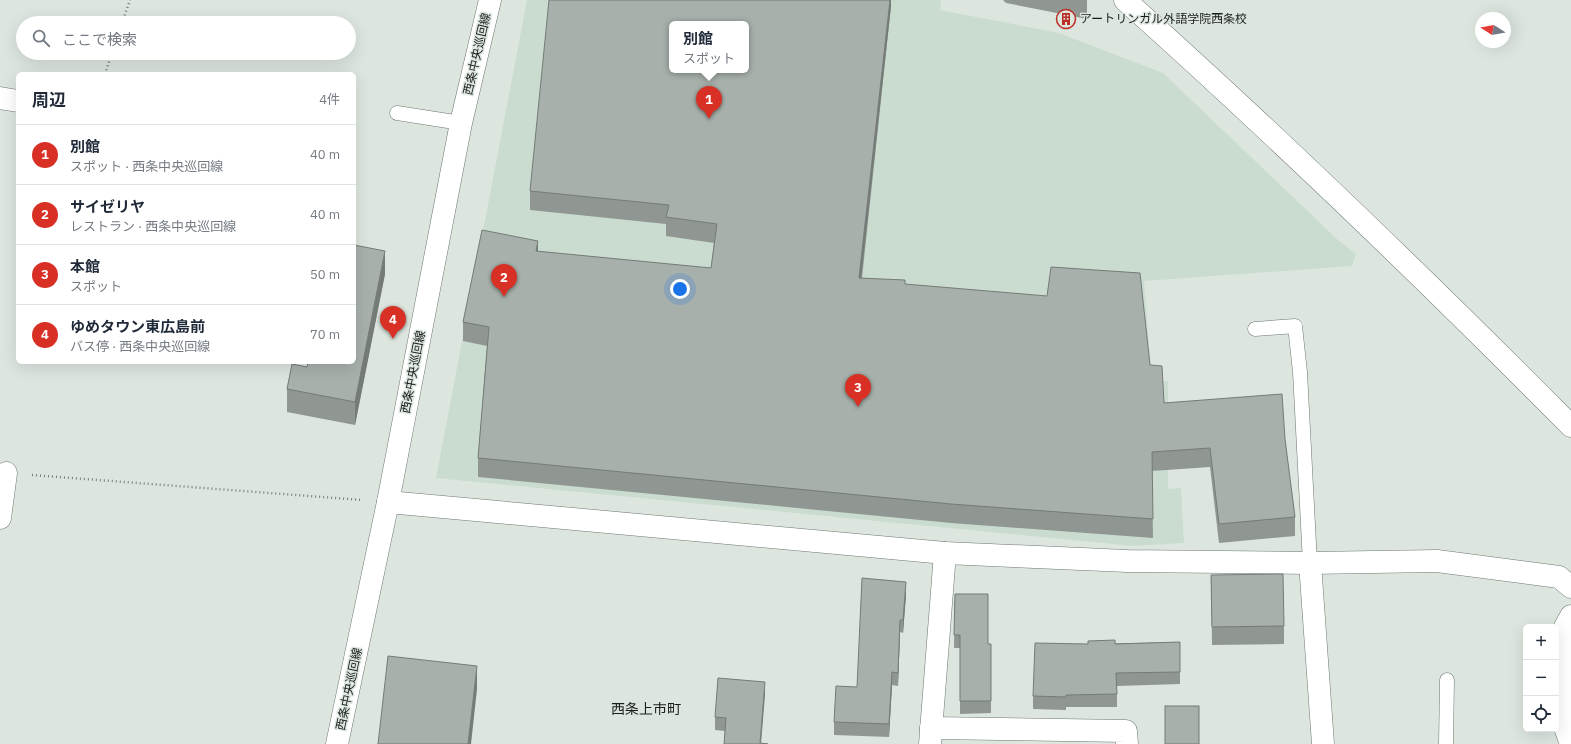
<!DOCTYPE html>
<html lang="ja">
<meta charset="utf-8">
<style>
:root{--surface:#fff;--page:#f2f2f3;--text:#1f2937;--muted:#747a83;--line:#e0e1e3;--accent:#d93025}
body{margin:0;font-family:"IBM Plex Sans","Noto Sans JP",sans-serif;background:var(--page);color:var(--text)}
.controls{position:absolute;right:12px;bottom:12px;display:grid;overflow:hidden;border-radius:6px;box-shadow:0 4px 16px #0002}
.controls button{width:36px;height:36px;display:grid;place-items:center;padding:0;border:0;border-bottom:1px solid var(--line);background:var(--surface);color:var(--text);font:20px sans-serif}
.compass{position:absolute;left:1475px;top:12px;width:36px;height:36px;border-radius:50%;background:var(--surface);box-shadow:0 4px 16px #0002;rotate:281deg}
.you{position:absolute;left:680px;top:289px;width:14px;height:14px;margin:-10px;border:3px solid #fff;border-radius:50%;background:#1a73e8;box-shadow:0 0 0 6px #1a73e833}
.badge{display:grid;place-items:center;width:26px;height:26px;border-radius:50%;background:var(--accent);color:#fff;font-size:13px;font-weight:700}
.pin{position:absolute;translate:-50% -33px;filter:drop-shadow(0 1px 2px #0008)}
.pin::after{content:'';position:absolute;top:21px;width:14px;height:12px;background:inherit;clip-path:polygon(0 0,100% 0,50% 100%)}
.popup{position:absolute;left:669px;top:21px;width:80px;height:52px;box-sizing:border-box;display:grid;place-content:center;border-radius:6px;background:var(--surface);filter:drop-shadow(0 1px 3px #0005);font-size:13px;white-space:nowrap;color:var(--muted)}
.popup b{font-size:15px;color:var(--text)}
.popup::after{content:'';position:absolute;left:50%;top:100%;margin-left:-8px;border:8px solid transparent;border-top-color:var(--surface)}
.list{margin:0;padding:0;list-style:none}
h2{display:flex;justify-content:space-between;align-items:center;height:52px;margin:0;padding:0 16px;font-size:17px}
h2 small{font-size:13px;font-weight:400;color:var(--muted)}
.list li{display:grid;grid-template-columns:26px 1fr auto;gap:12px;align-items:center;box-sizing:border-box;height:60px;padding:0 16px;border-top:1px solid var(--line)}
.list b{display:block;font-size:15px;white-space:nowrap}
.list p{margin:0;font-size:13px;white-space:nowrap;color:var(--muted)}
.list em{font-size:13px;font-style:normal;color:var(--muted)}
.icon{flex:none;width:22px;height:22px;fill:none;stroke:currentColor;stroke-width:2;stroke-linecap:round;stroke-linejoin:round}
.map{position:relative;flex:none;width:1571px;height:744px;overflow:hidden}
.search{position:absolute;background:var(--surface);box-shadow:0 4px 16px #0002;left:16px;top:16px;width:340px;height:44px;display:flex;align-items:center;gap:10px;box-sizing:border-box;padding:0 14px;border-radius:22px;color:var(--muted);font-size:15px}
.panel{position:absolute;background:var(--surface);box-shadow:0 4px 16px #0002;left:16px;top:72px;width:340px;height:292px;border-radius:6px}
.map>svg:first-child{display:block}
.built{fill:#cadcd0;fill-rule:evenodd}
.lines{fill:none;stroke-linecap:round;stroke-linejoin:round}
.lane-casing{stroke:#6e7771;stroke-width:15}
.street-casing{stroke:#6e7771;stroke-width:23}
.secondary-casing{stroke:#6e7771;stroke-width:23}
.path{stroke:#757b77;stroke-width:2.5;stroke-dasharray:1 3;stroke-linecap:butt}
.lane{stroke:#fff;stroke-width:14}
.street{stroke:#fff;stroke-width:22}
.secondary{stroke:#fff;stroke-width:22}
.wall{fill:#909792}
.shaded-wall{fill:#757b77}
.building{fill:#a7b0aa;stroke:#757b77;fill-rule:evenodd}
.labels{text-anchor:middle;stroke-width:3;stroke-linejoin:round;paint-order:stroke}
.poi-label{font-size:12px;fill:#1a1d1b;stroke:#dce6df;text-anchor:start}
.street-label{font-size:12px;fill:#1a1d1b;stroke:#dce6df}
.quarter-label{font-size:14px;fill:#1a1d1b;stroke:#dce6df}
</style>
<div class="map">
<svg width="1571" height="744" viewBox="0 0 1571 744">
<rect width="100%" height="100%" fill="#dce6df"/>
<path class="built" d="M 527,0 L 941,0 L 940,10 L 1059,33 L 1163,73 L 1338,240 L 1356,254 L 1352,266 L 1144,281 L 1152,382 L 1168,381 L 1168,489 L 1181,488 L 1184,543 L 1133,546 L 436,478 ZM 672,24 L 746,24 L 746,70 L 672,70 Z"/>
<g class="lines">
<defs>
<g id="lane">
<path d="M 397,113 L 461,123"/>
<path d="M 1255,329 L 1295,326 L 1300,372 L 1310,563"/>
<path d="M 1446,744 L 1447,680"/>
</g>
<g id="street">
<path d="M 0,98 L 18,101"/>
<path d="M 388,502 L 945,553 L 1127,561 L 1310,563 L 1437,561 L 1559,577 L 1571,587"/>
<path d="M 0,518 L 6,473"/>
<path d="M 1310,563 L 1323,744"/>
<path d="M 931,728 L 1126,731 L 1127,744"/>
<path d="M 930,744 L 945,553"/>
<path d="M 1571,744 L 1562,719 L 1565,627 L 1571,616"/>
</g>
<g id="secondary">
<path d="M 1125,0 C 1278,137 1426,280 1571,426"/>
<path d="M 337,744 L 388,502 L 461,123 L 490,0"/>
</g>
</defs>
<use href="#lane" class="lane-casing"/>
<use href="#street" class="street-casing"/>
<use href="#secondary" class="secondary-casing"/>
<g class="path">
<path d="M 122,23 L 130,0"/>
<path d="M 105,74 L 112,53"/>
<path d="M 32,475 L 362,500"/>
</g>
<use href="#lane" class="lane"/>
<use href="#street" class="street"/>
<use href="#secondary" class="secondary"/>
</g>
<g class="wall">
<path d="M 891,0 L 891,6 L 862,278 L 905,284 L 1150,365 L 1164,403 L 1285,439 L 1295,517 L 1295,536 L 1219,543 L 1210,467 L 1152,471 L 1153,538 L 951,523 L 478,477 L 478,458 L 487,346 L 463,341 L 463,322 L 538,252 L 711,268 L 714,243 L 666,236 L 666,224 L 530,210 L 530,191 Z"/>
<path d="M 1003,0 L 1087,0 L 1087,19 L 1006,3 Z"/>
<path d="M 385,274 L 355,425 L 287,412 L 287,389 L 307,367 Z"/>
<path d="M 1211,575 L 1284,626 L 1284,644 L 1212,645 Z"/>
<path d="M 955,594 L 988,644 L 991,644 L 991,713 L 960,714 L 960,648 L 954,648 Z"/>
<path d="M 906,595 L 903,633 L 900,632 L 898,686 L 892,685 L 889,737 L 834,735 L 834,722 L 857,687 Z"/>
<path d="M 1180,642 L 1180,684 L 1117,686 L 1117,707 L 1066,707 L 1066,710 L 1033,709 L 1033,696 L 1088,644 Z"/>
<path d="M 765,695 L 724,744 L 725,731 L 715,730 L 715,717 Z"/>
</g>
<g class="shaded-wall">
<path d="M 890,0 L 891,0 L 891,6 L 859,297 L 859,278 Z"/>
<path d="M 538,241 L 538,260 L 536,251 Z"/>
<path d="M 385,251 L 385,274 L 355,425 L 355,402 Z"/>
<path d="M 906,582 L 906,595 L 903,633 L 903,620 Z"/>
<path d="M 900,620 L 900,632 L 898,686 L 898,673 Z"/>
<path d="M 477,666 L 477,689 L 471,744 L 468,744 Z"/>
<path d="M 892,672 L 892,685 L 889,737 L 889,724 Z"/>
<path d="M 765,682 L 765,695 L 761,744 L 760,744 Z"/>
</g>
<g class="building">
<path d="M 549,0 L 890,0 L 859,278 L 905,280 L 905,284 L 1047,296 L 1051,267 L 1140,273 L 1150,365 L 1162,366 L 1164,403 L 1282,394 L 1285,439 L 1295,517 L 1219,524 L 1210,448 L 1152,452 L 1153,519 L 951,504 L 478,458 L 489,327 L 463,322 L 482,230 L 538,241 L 536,251 L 711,268 L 717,224 L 666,217 L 669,205 L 530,191 ZM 672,24 L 746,24 L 746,70 L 672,70 Z"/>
<path d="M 354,245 L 385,251 L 355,402 L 287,389 L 292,364 L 307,367 L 308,362 L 354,362 Z"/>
<path d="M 1283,574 L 1284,626 L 1212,627 L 1211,575 Z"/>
<path d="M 862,578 L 906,582 L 903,620 L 900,620 L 898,673 L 892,672 L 889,724 L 834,722 L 836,686 L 857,687 Z"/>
<path d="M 955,594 L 988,594 L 988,644 L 991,644 L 991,701 L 960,701 L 960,635 L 954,635 Z"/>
<path d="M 1115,640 L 1115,644 L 1180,642 L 1180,672 L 1116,673 L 1117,694 L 1066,695 L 1066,697 L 1033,696 L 1035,643 L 1088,644 L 1088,641 Z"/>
<path d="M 388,656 L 477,666 L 468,744 L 378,744 Z"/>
<path d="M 718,678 L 765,682 L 760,743 L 768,744 L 724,744 L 726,718 L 715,717 Z"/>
<rect x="1165" y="706" width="34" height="38"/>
</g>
<defs>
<symbol id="building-ring" viewBox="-11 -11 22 22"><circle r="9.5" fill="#dce6df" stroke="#bb2d23" stroke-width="1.5"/><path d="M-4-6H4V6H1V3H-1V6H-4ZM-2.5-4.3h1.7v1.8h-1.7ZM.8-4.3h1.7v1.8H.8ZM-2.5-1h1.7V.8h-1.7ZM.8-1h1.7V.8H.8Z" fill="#bb2d23"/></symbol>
</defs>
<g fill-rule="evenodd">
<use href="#building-ring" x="1055" y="8" width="22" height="22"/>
</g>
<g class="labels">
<g class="poi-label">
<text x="1080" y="23">アートリンガル外語学院西条校</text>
</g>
<g class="street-label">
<text transform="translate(477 54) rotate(-77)" y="4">西条中央巡回線</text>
<text transform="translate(413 372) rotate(-79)" y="4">西条中央巡回線</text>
<text transform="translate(349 689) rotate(-78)" y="4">西条中央巡回線</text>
</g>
<g class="quarter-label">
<text x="646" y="714">西条上市町</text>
</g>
</g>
</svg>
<div class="controls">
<button>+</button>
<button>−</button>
<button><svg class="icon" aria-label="locate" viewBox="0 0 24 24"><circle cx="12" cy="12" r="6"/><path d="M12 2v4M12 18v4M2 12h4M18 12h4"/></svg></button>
</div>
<svg class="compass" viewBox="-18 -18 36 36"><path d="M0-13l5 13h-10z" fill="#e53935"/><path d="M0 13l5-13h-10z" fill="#747a83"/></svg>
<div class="you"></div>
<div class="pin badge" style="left:709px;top:119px">1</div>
<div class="popup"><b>別館</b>スポット</div>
<div class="pin badge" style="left:504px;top:297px">2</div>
<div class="pin badge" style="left:858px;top:407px">3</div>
<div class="pin badge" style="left:393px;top:339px">4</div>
<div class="search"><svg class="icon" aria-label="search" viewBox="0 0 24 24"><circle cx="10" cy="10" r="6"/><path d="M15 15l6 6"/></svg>ここで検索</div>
<section class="panel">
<h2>周辺<small>4件</small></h2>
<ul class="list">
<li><span class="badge">1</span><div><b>別館</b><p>スポット · 西条中央巡回線</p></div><em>40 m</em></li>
<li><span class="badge">2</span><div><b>サイゼリヤ</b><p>レストラン · 西条中央巡回線</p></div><em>40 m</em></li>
<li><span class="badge">3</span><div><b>本館</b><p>スポット</p></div><em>50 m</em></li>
<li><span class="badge">4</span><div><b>ゆめタウン東広島前</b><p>バス停 · 西条中央巡回線</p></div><em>70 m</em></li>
</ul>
</section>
</div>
